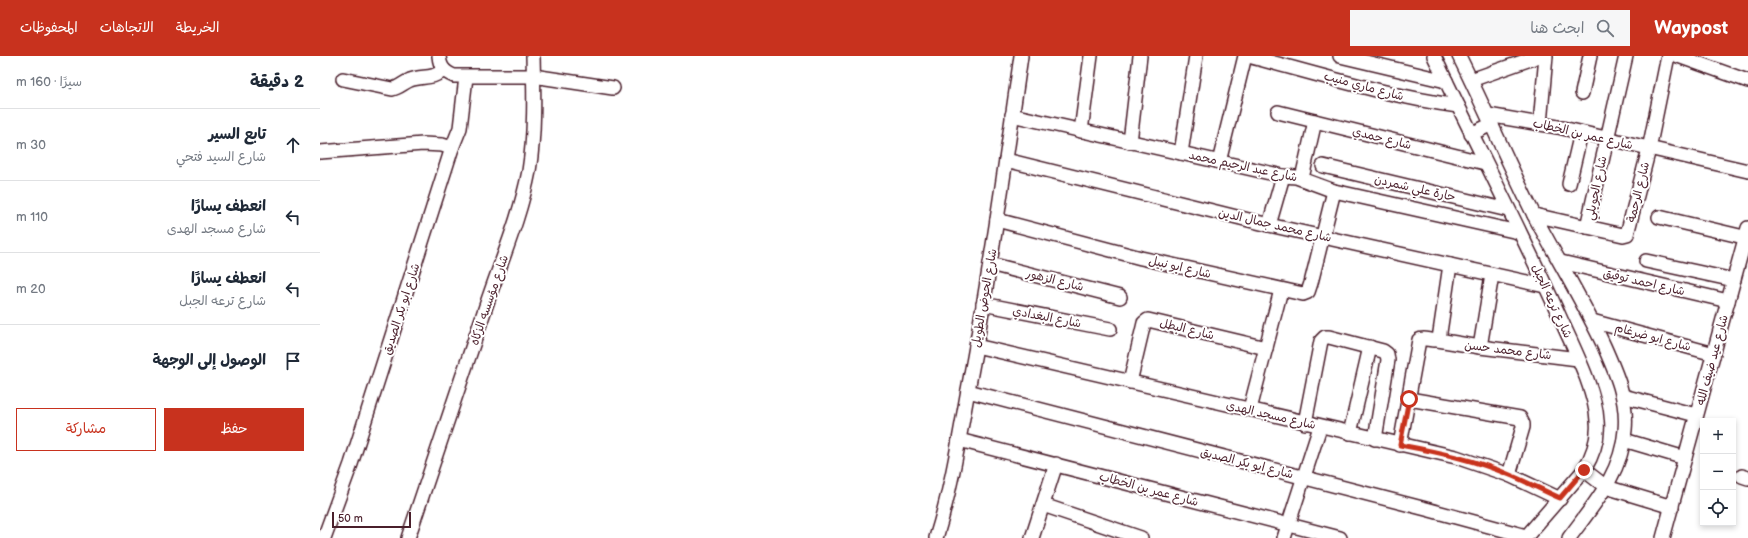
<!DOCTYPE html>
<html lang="ar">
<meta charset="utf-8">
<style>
:root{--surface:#fff;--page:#f6f6f7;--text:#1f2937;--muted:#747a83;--line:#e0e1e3;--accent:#c8321e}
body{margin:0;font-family:"Balsamiq Sans","Playpen Sans Arabic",sans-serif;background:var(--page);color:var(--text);direction:rtl}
.controls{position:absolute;right:12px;bottom:12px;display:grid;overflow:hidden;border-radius:0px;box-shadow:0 2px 6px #0003}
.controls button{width:36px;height:36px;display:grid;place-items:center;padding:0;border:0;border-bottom:1px solid var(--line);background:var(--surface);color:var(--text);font:20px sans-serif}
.scale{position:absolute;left:12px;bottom:10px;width:79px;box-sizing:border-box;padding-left:4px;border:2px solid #4a1f2b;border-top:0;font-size:11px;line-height:14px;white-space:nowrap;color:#4a1f2b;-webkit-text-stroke:3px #fff;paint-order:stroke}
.stop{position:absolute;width:12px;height:12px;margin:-9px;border:3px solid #c8321e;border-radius:50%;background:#fff}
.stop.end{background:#c8321e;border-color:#fff;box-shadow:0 1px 4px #0008}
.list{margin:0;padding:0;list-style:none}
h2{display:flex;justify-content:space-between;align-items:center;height:52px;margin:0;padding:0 16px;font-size:17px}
h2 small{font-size:13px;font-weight:400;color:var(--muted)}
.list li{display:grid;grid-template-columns:26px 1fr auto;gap:12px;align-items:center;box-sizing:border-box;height:72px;padding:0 16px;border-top:1px solid var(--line)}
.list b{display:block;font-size:15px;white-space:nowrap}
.list p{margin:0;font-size:13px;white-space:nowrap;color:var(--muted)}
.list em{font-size:13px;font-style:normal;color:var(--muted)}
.actions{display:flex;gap:8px;padding:12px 16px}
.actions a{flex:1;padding:9px 0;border:1px solid var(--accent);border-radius:0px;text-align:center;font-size:14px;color:var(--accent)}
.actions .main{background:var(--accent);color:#fff}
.icon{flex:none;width:22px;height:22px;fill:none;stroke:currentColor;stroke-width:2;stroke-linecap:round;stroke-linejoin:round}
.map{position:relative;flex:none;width:1428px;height:482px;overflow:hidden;direction:ltr}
header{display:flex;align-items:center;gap:24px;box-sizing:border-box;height:56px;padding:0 20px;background:var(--accent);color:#fff}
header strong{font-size:19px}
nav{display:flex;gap:22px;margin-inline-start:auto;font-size:14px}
.search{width:280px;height:36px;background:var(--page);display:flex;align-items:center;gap:10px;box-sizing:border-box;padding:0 14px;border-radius:0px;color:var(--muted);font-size:15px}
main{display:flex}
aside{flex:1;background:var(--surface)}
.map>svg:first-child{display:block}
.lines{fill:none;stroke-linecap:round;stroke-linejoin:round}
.minor-casing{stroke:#4a1f2b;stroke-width:16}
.minor{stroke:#fff;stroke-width:13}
.route{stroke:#c8321e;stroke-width:5}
.labels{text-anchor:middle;stroke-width:4;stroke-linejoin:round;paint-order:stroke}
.street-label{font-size:12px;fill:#4a1f2b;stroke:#fff}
</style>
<header>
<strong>Waypost</strong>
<div class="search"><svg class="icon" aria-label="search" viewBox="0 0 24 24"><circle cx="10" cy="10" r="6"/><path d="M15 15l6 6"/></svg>ابحث هنا</div>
<nav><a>الخريطة</a><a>الاتجاهات</a><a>المحفوظات</a></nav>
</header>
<main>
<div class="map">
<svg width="1428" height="482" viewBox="0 0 1428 482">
<rect width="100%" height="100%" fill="#fff"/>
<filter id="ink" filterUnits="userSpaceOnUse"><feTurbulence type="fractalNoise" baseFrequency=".025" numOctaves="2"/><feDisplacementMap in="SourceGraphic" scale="8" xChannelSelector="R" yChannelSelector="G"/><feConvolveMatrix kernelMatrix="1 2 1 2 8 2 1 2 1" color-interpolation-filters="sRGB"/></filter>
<g filter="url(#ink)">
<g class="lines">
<defs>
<g id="minor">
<path d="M 119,0 C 120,11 124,16 134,20 L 213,20 L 293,32"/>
<path d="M 928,0 C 997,18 1067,40 1138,50"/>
<path d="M 1020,0 L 1126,25"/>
<path d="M 1114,0 C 1155,86 1199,171 1238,257 C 1251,287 1276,334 1277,365 C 1279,383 1273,399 1264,414 L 1205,482"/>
<path d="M 1139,0 C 1165,52 1188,107 1214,159 C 1237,203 1263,245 1284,290 C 1296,317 1308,344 1305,374 C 1302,417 1274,448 1249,482"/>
<path d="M 1358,0 L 1428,25"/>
<path d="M 23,23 L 72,33 C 79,32 83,27 90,24 C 103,19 111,24 124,14"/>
<path d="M 1151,24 L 1219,0"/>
<path d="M 1262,37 L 1270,0"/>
<path d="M 958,56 L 1165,107"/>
<path d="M 692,59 L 963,120 L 976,121 L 1014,135 L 1198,176"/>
<path d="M 1168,59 L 1238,71 L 1428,115"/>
<path d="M 1220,68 L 1226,0"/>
<path d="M 761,75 L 771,0"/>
<path d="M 1151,78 L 1172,68"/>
<path d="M 810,86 L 820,0"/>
<path d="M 0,96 L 103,88 L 122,89 L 132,92"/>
<path d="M 861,97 L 876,0"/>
<path d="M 686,104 L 949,169 L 1225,230"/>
<path d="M 899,106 L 925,0"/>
<path d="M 1003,110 L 1188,154"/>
<path d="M 982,122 L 995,65"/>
<path d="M 1249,128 L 1261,77"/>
<path d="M 1214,159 L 1303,179 L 1307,178 L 1329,93 L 1348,0"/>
<path d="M 1339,161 L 1428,182"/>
<path d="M 677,164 L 821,202 L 983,238 L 988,236 L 991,227 L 1014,135"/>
<path d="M 949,169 L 963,120"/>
<path d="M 1267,171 L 1306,0"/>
<path d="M 1326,205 L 1414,224"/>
<path d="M 1241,206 L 1408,245"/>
<path d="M 670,208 L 800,241"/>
<path d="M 663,248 L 790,273"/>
<path d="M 1272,265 L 1394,298"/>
<path d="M 1118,284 L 1160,291 L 1258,303"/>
<path d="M 656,290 L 1136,401 L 1189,419 L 1240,443"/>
<path d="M 1160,291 L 1172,219"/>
<path d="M 810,326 L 824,267 L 828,264 L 946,292"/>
<path d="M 648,335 L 1106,453 L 1206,480"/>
<path d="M 1303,340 L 1376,359"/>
<path d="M 1089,343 L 1200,362 L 1203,368 L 1203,371 L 1189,419"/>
<path d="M 930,353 L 961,234"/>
<path d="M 985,367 L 1001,285 L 1005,281 L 1009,281 L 1063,295 L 1067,298 L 1068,304 L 1055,383"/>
<path d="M 1030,377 L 1050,291"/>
<path d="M 639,384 L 1020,482"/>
<path d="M 1304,384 L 1365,402"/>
<path d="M 1080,389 L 1099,284 C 1105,280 1113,287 1119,283 L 1130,209"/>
<path d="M 1264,414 L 1286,431 L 1352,451"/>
<path d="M 1422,420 L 1428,422"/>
<path d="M 723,449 L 821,482"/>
<path d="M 4,482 L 31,408 L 132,92 L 140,72 L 146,21"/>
<path d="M 88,482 C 114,405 140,327 166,250 C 181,205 200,162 209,115 C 215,78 214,37 213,0"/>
<path d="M 616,482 C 631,434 639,384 648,334 C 669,223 685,112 701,0"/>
<path d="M 712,482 L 736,408"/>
<path d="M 964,482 L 1000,371"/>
<path d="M 1343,482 L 1428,172"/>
</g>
</defs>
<use href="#minor" class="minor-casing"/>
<use href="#minor" class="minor"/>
</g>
</g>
<g class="lines" filter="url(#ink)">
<path class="route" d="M 1089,343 L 1080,389 C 1118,396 1155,404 1190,419 C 1207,426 1224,435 1240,442 L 1264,414"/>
</g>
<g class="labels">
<g class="street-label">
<text transform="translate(1044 30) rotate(15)" y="4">شارع ماري منيب</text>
<text transform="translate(1263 78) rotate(13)" y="4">شارع عمر بن الخطاب</text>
<text transform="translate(1062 82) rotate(14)" y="4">شارع حمدي</text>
<text transform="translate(923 110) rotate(12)" y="4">شارع عبد الرحيم محمد</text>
<text transform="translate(1095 132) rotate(13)" y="4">حارة علي شمردن</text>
<text transform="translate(1276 132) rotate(-78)" y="4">شارع الجويلي</text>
<text transform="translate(1318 136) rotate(-76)" y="4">شارع الرحمة</text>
<text transform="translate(955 169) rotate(13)" y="4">شارع محمد جمال الدين</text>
<text transform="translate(860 211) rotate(13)" y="4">شارع ابو نبيل</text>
<text transform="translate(735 224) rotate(14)" y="4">شارع الزهور</text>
<text transform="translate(1324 226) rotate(13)" y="4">شارع احمد توفيق</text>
<text transform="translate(664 242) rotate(-80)" y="4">شارع الحوض الطويل</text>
<text transform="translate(169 244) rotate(-71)" y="4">شارع مؤسسه الزكاه</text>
<text transform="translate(1232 245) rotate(65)" y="4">شارع ترعه الجبل</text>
<text transform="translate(81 253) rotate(-72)" y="4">شارع ابو بكر الصديق</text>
<text transform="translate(727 261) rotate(11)" y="4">شارع البغدادي</text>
<text transform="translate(867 273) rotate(14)" y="4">شارع البطل</text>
<text transform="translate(1333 281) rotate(15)" y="4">شارع ابو ضرغام</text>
<text transform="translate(1188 294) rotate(7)" y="4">شارع محمد حسن</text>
<text transform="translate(1392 304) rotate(-75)" y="4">شارع عيد ضيف الله</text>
<text transform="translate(951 359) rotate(13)" y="4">شارع مسجد الهدى</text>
<text transform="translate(927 407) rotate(14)" y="4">شارع ابو بكر الصديق</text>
<text transform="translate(829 433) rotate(15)" y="4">شارع عمر بن الخطاب</text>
</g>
</g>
</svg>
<div class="controls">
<button>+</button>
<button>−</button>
<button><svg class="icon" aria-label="locate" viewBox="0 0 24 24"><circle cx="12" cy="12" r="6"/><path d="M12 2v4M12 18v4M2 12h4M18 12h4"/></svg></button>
</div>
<div class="scale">50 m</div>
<div class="stop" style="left:1089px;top:343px"></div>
<div class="stop end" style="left:1264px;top:414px"></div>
</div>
<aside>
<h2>2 دقيقة<small>سيرًا · 160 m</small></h2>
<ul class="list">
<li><svg class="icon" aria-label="ahead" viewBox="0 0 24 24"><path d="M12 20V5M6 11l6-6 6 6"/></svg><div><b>تابع السير</b><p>شارع السيد فتحي</p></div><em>30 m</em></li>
<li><svg class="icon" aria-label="left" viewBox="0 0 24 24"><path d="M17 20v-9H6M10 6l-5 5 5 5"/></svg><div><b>انعطف يسارًا</b><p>شارع مسجد الهدى</p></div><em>110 m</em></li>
<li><svg class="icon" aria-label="left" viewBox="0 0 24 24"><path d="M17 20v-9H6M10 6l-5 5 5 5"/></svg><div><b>انعطف يسارًا</b><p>شارع ترعه الجبل</p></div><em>20 m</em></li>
<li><svg class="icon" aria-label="arrive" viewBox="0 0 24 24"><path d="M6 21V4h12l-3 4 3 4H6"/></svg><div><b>الوصول إلى الوجهة</b></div></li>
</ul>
<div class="actions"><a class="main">حفظ</a><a>مشاركة</a></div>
</aside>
</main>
